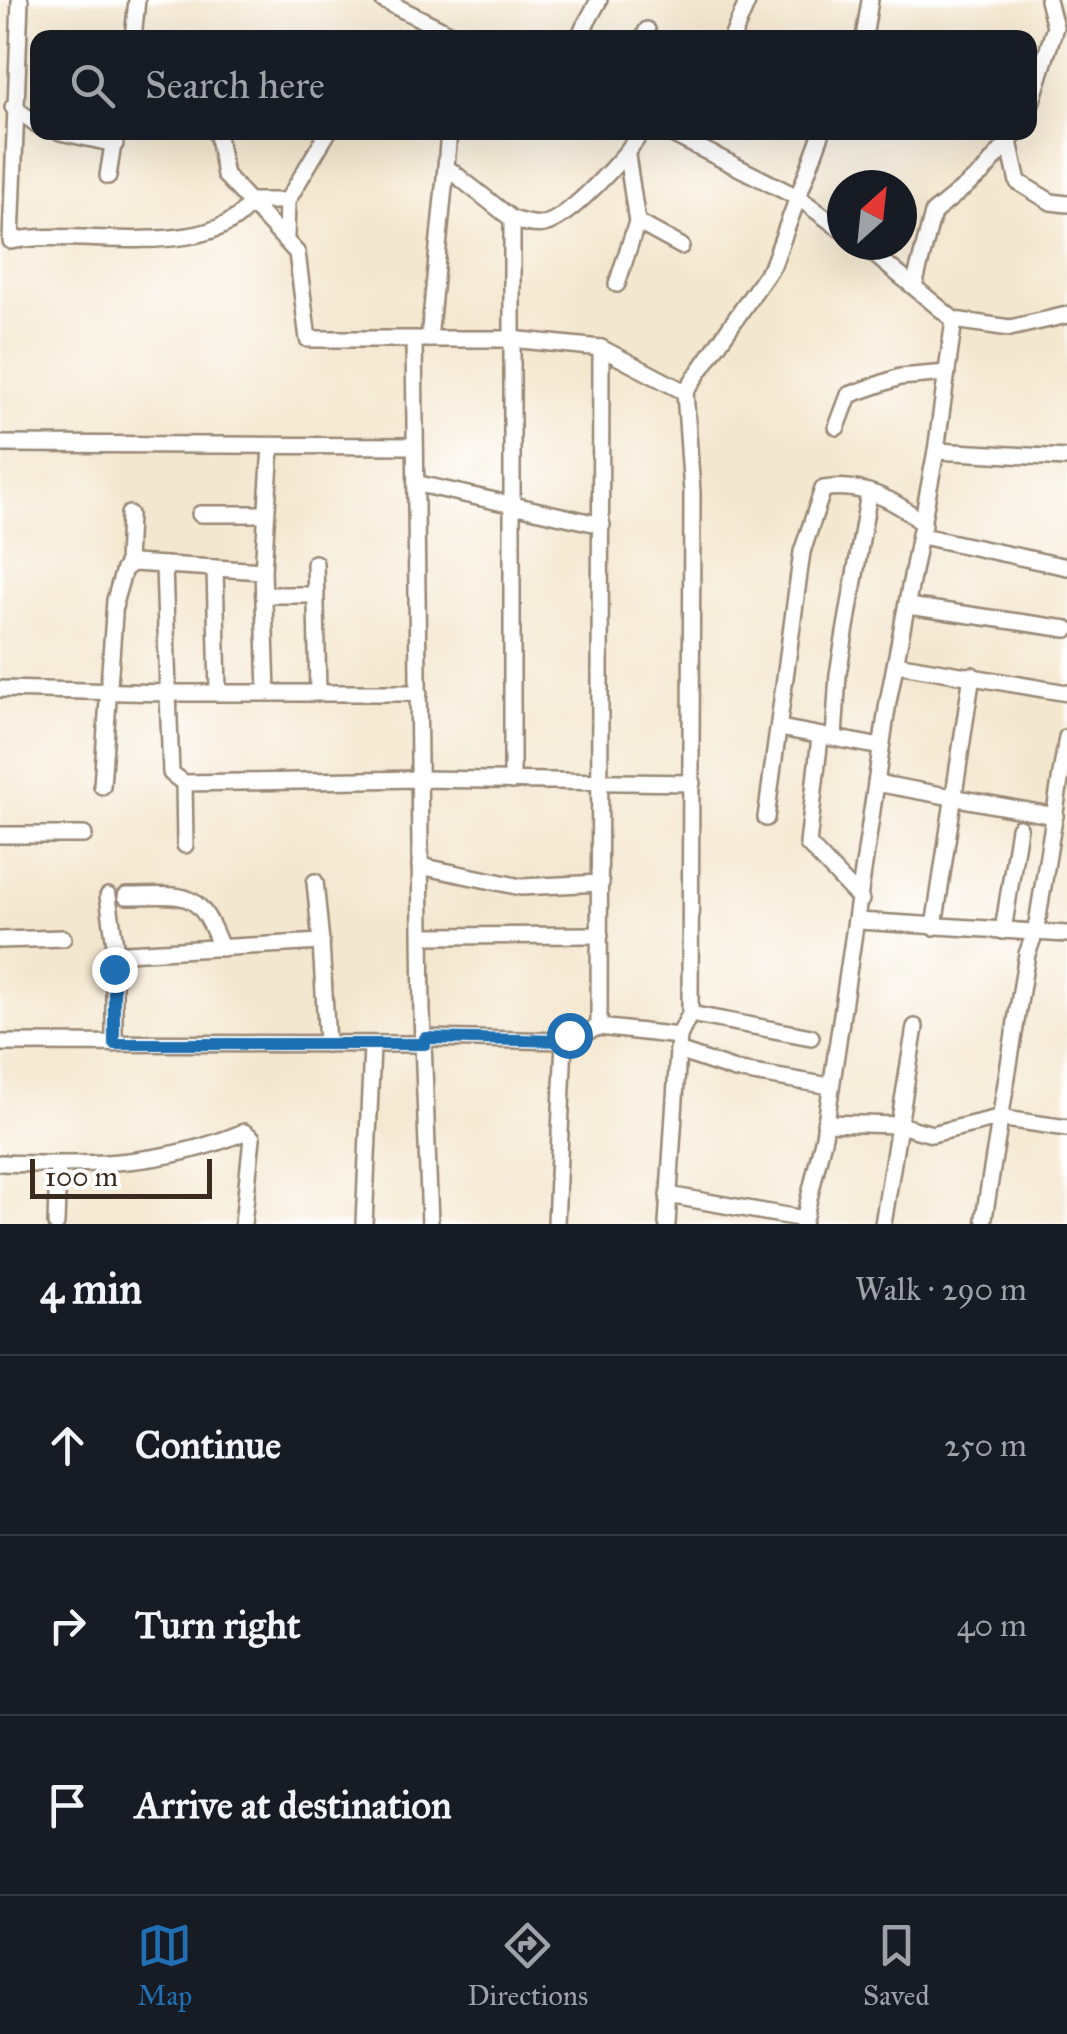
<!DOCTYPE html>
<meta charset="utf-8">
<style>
:root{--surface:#171b24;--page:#242831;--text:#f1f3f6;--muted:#9ea1a6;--line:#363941;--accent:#1f6fb2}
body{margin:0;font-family:"IM FELL Great Primer",serif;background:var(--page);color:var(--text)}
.compass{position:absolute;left:827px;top:170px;width:90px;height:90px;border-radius:50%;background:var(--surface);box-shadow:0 10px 40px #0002;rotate:27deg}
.scale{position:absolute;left:30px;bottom:25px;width:182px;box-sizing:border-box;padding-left:10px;border:5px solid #3b2a1e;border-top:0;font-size:28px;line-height:35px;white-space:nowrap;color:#3b2a1e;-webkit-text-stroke:8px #fff;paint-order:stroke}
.stop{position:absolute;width:30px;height:30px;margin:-22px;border:8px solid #1f6fb2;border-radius:50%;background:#fff}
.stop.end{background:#1f6fb2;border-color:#fff;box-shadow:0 2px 10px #0008}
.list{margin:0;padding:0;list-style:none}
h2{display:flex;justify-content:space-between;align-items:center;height:130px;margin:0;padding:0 40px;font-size:42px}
h2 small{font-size:32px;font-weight:400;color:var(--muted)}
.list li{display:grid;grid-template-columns:65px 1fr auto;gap:30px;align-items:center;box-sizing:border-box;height:180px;padding:0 40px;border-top:2px solid var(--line)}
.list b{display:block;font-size:38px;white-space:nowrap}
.list em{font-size:32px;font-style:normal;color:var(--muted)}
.icon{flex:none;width:55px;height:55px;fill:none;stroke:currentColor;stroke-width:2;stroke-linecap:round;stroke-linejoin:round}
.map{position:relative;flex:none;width:1067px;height:1224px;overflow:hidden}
.search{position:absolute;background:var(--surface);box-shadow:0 10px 40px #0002;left:30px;right:30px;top:30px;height:110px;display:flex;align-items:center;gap:25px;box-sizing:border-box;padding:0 35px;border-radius:20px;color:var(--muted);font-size:38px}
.sheet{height:670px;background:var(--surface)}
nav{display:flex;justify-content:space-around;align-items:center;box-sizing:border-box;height:140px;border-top:2px solid var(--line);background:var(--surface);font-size:28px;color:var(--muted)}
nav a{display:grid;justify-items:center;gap:5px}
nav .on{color:var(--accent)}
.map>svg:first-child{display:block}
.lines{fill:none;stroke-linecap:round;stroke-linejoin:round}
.minor-casing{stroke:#988876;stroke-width:20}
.minor{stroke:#fff;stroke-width:15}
.route{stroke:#1f6fb2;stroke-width:12}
</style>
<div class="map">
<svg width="1067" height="1224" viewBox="0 0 1067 1224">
<rect width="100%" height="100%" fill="#fff"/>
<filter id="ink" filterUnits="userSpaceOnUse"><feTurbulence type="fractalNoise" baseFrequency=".01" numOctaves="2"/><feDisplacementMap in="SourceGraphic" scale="20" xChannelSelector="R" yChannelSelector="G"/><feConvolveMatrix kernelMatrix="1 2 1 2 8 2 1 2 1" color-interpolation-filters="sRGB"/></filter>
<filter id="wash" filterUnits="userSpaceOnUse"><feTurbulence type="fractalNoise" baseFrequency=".0048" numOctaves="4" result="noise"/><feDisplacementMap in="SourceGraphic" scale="40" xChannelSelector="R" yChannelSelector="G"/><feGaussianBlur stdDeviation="2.25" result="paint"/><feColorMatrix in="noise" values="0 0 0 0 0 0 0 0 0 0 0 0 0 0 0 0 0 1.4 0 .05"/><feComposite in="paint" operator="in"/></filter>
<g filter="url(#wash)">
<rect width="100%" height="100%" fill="#f4e7cf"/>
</g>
<g filter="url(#ink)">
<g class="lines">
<defs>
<g id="minor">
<path d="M 20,0 L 11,241 C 78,227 212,264 252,201 L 287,201"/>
<path d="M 383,0 L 459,38"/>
<path d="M 133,38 L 137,0"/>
<path d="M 578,38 L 599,0"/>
<path d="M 644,38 L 647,30"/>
<path d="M 732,38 L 748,0"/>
<path d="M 864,38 L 870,0"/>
<path d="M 13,107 L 38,125"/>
<path d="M 1030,107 L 1055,27 L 1048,0"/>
<path d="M 60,132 L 115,144"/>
<path d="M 217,132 L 225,175 L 297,253 L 308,339 L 511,339 L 601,348 L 599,1027"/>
<path d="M 449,132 L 446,167 L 512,219 L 512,781"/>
<path d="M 668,132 L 799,198 L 842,230"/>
<path d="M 1010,146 L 1018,182 L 1051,202 L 1067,204"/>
<path d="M 108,176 L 115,132"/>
<path d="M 512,219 C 522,222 533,226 544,224 C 569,219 627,155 641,132"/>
<path d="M 637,222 L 681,246"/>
<path d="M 286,236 L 287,201 L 328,132"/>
<path d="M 863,245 L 954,320 L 936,451 L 1067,458"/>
<path d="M 617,284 L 637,222 L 627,155"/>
<path d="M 914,286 L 933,213 L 983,172 L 1017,132"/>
<path d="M 954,320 L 1010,328 L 1067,315"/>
<path d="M 429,339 L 446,167"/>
<path d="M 414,340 L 422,1015 L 430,1224"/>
<path d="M 685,392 L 773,265 L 822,132"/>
<path d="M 837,427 L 849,395 L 900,377 L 947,373"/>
<path d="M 0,444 L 415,446"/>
<path d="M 419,484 L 602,525"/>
<path d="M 200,514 L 266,514"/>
<path d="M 922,536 L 1067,567"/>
<path d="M 315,563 L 318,692"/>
<path d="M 127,565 L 129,514"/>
<path d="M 215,568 L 218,692"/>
<path d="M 264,595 L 316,595"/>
<path d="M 908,606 L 1067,629"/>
<path d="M 896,664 L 1067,693"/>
<path d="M 0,689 L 168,693 L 164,565"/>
<path d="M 267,692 L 263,571 L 271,446"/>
<path d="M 419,693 L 168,693 L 171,773 L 184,783 L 419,779 L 692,783"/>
<path d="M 780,728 L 881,747"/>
<path d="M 820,737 L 808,844 L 861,900"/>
<path d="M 834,738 L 838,674 L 869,493"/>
<path d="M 184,783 L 185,845"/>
<path d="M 876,783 L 1055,816"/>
<path d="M 102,786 L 115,600 L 124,569 L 133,563 L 263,571"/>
<path d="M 766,818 L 802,552 L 823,489 C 859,482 898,500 924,525"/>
<path d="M 0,835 L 84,835"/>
<path d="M 420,866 L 521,887 L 601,883"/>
<path d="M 315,882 L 321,942"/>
<path d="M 108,896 L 117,959"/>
<path d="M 126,896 C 187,896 198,887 221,948"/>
<path d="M 858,921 L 1067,934"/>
<path d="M 934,927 L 972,675"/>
<path d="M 1003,931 L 1019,828"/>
<path d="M 422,936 L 600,935"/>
<path d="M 0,940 L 63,938"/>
<path d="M 690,1014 L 811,1037"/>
<path d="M 425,1038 L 564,1041"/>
<path d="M 0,1043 L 425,1044"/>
<path d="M 114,1044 L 114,969 L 117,959 L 126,953 L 321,942 L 327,1044"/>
<path d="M 678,1051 L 735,1070 L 830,1086"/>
<path d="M 825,1123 L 899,1125 L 932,1134 L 998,1118 L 1067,1128"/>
<path d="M 0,1163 C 86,1166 164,1166 244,1132 L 252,1138 L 243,1224"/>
<path d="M 668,1195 L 804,1219"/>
<path d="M 984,1218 L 1027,954 L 1036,930 L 1067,737"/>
<path d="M 56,1224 L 58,1165"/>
<path d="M 364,1224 L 372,1047"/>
<path d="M 556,1224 L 564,1041 L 599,1027 L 679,1036 L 690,1014 L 692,492 L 685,392 L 601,348"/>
<path d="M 667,1224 L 679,1036"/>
<path d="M 803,1224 L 824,1136 L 888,702 L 936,451"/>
<path d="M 883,1224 L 915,1027"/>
</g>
</defs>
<use href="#minor" class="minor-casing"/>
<use href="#minor" class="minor"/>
</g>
</g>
<g class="lines" filter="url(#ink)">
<path class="route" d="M 114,969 L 114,1044 L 425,1044 L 425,1038 L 564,1041 L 569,1035"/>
</g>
</svg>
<svg class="compass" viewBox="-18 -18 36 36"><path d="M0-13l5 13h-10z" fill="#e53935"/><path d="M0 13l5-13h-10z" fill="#9ea1a6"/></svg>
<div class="scale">100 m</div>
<div class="stop" style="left:569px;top:1035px"></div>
<div class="stop end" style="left:114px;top:969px"></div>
<div class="search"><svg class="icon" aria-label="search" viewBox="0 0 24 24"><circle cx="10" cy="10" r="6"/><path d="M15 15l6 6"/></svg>Search here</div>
</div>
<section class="sheet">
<h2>4 min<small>Walk · 290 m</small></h2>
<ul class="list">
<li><svg class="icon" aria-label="ahead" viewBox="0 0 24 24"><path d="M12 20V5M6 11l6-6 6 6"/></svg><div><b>Continue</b></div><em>250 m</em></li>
<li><svg class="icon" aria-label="right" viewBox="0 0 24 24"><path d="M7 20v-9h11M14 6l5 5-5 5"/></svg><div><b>Turn right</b></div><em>40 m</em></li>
<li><svg class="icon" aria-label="arrive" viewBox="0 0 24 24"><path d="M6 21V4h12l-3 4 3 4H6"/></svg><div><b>Arrive at destination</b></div></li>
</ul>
</section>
<nav>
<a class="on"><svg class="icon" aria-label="map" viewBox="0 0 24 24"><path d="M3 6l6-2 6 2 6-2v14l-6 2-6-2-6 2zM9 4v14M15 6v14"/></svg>Map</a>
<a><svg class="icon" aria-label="directions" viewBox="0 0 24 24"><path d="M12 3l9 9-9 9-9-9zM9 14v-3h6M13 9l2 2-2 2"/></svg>Directions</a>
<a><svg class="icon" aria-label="saved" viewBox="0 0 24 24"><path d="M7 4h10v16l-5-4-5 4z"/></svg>Saved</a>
</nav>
